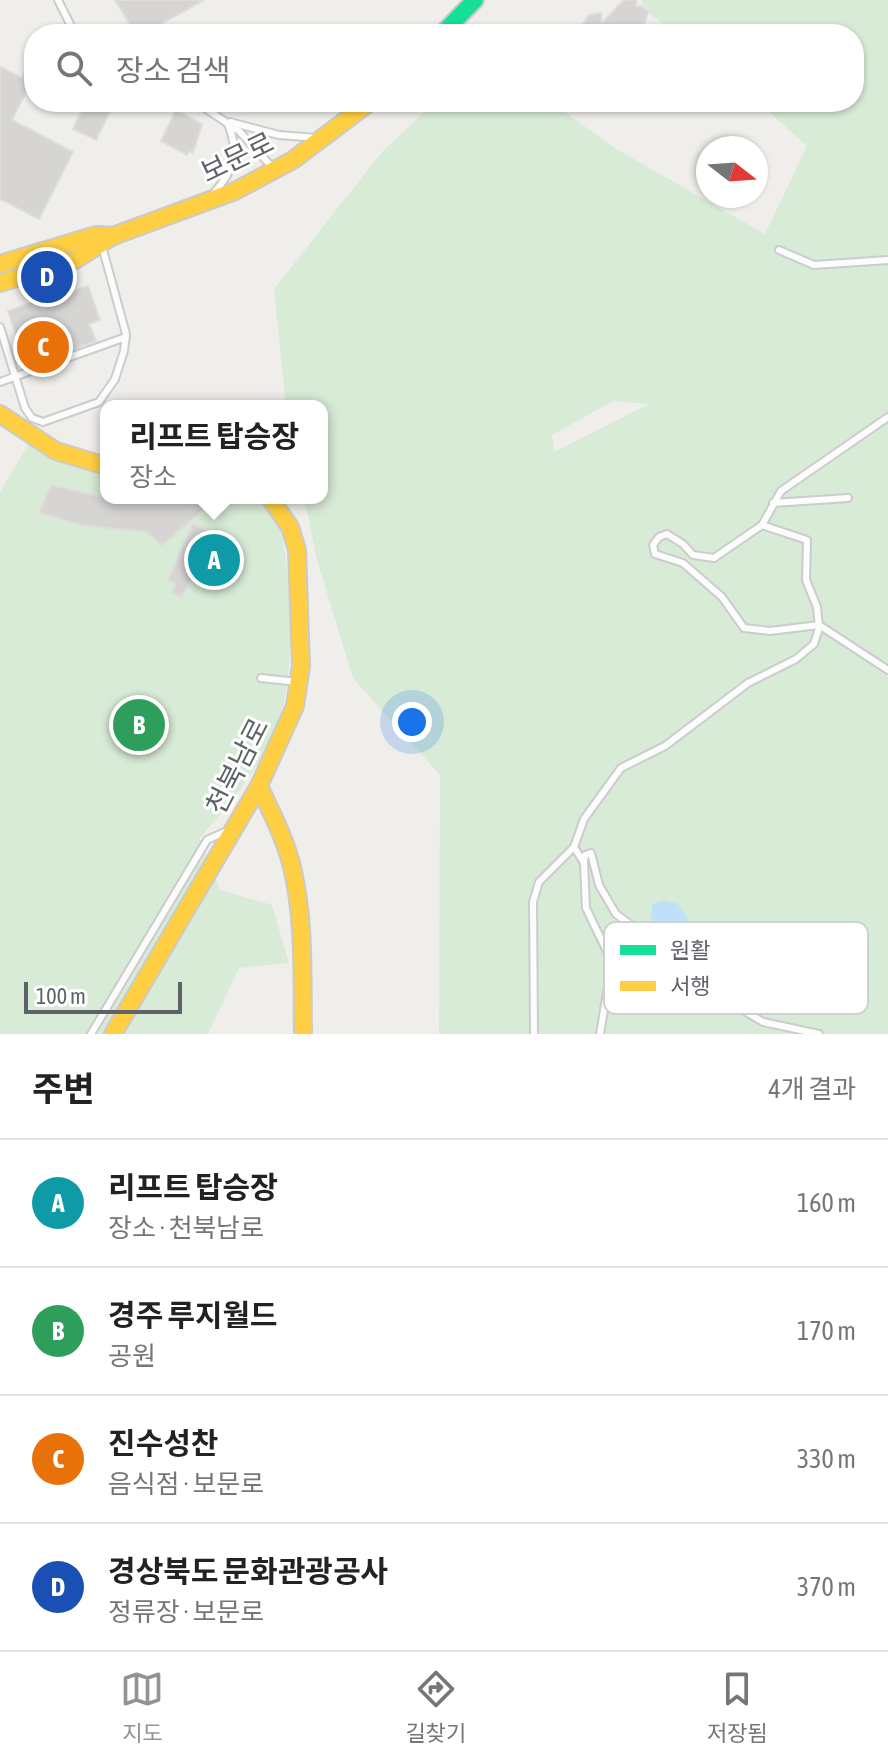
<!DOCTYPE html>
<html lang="ko">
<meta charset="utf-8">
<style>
:root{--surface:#fff;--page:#f6f6f6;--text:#222;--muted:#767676;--line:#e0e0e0;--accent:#919496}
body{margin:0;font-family:"Asap Condensed","Noto Sans KR",sans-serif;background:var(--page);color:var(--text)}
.compass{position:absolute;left:696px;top:136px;width:72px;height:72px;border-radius:50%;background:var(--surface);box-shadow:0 2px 6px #0004;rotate:107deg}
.scale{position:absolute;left:24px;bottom:20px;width:158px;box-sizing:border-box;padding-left:8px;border:4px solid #5f6368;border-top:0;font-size:22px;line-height:28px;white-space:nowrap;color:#5f6368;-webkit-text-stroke:6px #fff;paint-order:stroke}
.you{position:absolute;left:412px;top:722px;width:28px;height:28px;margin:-20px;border:6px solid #fff;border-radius:50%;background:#1a73e8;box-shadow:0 0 0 12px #1a73e833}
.badge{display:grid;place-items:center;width:52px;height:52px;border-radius:50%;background:var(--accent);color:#fff;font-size:26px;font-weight:700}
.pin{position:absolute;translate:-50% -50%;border:4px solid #fff;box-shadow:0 2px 8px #0006}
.popup{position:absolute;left:100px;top:400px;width:228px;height:104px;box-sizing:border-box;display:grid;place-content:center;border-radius:16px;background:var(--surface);filter:drop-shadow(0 2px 6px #0005);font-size:26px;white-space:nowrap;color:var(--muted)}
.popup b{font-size:30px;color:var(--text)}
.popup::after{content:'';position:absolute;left:50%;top:100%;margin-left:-16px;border:16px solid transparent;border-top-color:var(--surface)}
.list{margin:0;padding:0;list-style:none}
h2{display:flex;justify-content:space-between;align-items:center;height:104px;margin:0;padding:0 32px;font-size:34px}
h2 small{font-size:26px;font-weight:400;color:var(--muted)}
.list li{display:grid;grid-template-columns:52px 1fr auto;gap:24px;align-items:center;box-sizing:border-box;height:128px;padding:0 32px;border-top:2px solid var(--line)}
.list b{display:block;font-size:30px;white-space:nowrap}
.list p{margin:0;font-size:26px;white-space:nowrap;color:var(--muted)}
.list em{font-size:26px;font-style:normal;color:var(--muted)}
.icon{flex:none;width:44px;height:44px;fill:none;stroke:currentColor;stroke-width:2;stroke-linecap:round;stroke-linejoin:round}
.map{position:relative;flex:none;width:888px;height:1034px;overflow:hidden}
.search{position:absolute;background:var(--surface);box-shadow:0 2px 6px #0004;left:24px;right:24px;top:24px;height:88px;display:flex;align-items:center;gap:20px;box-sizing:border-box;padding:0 28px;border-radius:32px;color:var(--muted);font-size:30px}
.sheet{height:616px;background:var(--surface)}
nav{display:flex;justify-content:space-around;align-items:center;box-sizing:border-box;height:112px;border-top:2px solid var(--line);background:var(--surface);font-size:22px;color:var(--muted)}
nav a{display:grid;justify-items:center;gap:4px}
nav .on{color:var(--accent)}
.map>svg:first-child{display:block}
.green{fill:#d8ebd6;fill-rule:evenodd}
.water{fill:#bfe0f9}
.building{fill:#d6d5d3;stroke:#deddd9;stroke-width:2}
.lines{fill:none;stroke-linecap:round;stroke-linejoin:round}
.lane-casing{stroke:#cbcccc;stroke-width:10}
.fast-casing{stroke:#cacacb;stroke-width:20}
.slow-casing{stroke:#cacacb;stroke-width:20}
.lane{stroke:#fdfcfc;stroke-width:6}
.fast{stroke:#16e098;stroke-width:16}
.slow{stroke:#ffcf43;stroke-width:16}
.labels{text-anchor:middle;stroke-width:6;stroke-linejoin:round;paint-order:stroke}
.street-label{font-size:28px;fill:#5f6368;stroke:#fff}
.key{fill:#fff;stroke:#cfd0d2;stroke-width:2}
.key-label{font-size:22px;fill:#5f6368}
</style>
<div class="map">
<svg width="888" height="1034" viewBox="0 0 888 1034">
<rect width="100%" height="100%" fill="#efeeea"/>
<g class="green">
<path d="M 641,0 L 888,0 L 888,1034 L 439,1034 L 440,775 L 353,678 L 317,560 L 304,498 L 322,498 L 322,406 L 286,406 L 274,289 L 382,152 L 435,102 L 551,102 L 613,147 L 765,234 L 807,146 L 758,102 L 854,102 L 854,34 L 676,34 L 648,12 ZM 613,401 L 649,404 L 554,452 L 552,435 Z"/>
<path d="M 29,443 L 69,463 L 106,473 L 106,498 C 130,498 244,493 259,501 C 281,512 285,548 287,571 C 297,701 287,740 200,838 L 220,890 L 272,905 L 289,963 L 239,968 L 208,1034 L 0,1034 L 0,492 Z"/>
</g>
<path class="water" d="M 661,900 L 678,904 L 693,927 L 695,936 L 689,946 L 679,944 L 651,919 L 652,905 Z"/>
<g class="building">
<path d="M 115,0 L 204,0 L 142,34 L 136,34 Z"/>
<path d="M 624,0 L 636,0 L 636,7 L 642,6 L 648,12 L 643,29 L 648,34 L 576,34 L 589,15 L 601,13 L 602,23 Z"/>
<path d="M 0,67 L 22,78 L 25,72 L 34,76 L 12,120 L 73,152 L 39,219 L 0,199 Z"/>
<path d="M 86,102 L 113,105 L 96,140 L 73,129 Z"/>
<path d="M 176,110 L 202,124 L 193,153 L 189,151 L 187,155 L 161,141 Z"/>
<path d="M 88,286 L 100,320 L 89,324 L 96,341 L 38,362 L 32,344 L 21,348 L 8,311 L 33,302 L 35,307 L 41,305 L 42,309 L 58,303 L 64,294 Z"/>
<path d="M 51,485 L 106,498 L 210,504 L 162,545 L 146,532 L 81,525 L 39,513 Z"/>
<path d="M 193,524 L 215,535 L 219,557 L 211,568 L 202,563 L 181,597 L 172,592 L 176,584 L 168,580 Z"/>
</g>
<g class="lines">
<defs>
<g id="lane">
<path d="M 58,0 L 75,34"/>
<path d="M 196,102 L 239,131 L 272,167"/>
<path d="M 230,122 L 279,135 L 317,138"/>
<path d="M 214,193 C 234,170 240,153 228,124"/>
<path d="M 779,250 L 814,265 L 888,260"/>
<path d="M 0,327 L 25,408 L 32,418 L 43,422 L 99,402 L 115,379 L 124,351 L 126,334 L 102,246"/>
<path d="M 0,382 L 126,337"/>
<path d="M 773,503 L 848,498"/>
<path d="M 762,525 L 714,558 L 693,555 L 683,544 L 667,534 L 659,537 L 653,545 L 655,554 L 683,563 L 722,597 L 744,628 L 770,631 L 819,625 L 888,670"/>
<path d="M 261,678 L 298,682"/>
<path d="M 574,847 L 584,819 L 621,768 L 665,746 L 748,683 L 796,659 L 814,644 L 819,628 L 817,607 L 806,580 L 807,540 L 762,525 L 781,491 L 888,417"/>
<path d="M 584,863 L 585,855 L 591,853 L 599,885 L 616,914 L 701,976 L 731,1003 L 763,1022 L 819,1034"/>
<path d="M 91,1034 L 207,840 L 229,830"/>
<path d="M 534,1034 L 533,902 L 539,882 L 574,847 L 584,863 L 586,908 L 612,962 L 600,1034"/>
</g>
<path id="fast" d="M 442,34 L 475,0"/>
<g id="slow">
<path d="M 0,264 L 96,235 L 113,236"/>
<path d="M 0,283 L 75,260 L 113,236 L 235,191 L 293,160 L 370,102"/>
<path d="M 0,414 L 56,451 L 106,466"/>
<path d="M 259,786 C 271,812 285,838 292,867 C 305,921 302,978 303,1034"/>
<path d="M 113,1034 L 259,786 L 295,706 L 301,666 L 297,550 L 290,527 L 270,498"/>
</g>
</defs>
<use href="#lane" class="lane-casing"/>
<use href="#fast" class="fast-casing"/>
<use href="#slow" class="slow-casing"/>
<use href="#lane" class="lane"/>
<use href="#fast" class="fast"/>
<use href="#slow" class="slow"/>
</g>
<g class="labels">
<g class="street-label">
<text transform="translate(237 157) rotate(-26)" y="10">보문로</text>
<text transform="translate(237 766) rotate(-63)" y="10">천북남로</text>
</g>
</g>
<rect x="604" y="922" width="264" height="92" rx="12" class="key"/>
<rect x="620" y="945" width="36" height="10" fill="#16e098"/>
<rect x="620" y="981" width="36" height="10" fill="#ffcf43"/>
<g class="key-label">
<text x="670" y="958">원활</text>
<text x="670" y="994">서행</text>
</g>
</svg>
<svg class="compass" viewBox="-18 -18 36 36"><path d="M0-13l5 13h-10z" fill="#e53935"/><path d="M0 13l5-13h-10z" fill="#767676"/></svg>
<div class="scale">100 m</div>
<div class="you"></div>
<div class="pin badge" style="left:214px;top:560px;background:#0f9aa8">A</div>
<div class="popup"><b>리프트 탑승장</b>장소</div>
<div class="pin badge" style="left:139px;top:725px;background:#2e9e5b">B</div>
<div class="pin badge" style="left:43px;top:347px;background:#e8710a">C</div>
<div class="pin badge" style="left:47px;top:277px;background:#1a4fb4">D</div>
<div class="search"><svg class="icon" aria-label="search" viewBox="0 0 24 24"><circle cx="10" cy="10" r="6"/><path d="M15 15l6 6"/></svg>장소 검색</div>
</div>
<section class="sheet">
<h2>주변<small>4개 결과</small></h2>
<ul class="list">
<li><span class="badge" style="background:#0f9aa8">A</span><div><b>리프트 탑승장</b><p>장소 · 천북남로</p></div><em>160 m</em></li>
<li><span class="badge" style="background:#2e9e5b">B</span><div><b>경주 루지월드</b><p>공원</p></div><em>170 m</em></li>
<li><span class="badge" style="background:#e8710a">C</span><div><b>진수성찬</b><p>음식점 · 보문로</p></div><em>330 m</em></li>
<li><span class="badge" style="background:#1a4fb4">D</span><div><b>경상북도 문화관광공사</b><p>정류장 · 보문로</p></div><em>370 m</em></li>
</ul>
</section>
<nav>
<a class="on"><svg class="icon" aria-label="map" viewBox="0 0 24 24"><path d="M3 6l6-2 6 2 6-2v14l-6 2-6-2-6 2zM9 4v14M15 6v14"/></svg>지도</a>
<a><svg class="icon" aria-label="directions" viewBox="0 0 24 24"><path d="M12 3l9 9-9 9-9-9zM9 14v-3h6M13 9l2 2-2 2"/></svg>길찾기</a>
<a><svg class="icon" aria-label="saved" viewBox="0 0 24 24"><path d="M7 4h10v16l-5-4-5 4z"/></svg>저장됨</a>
</nav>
